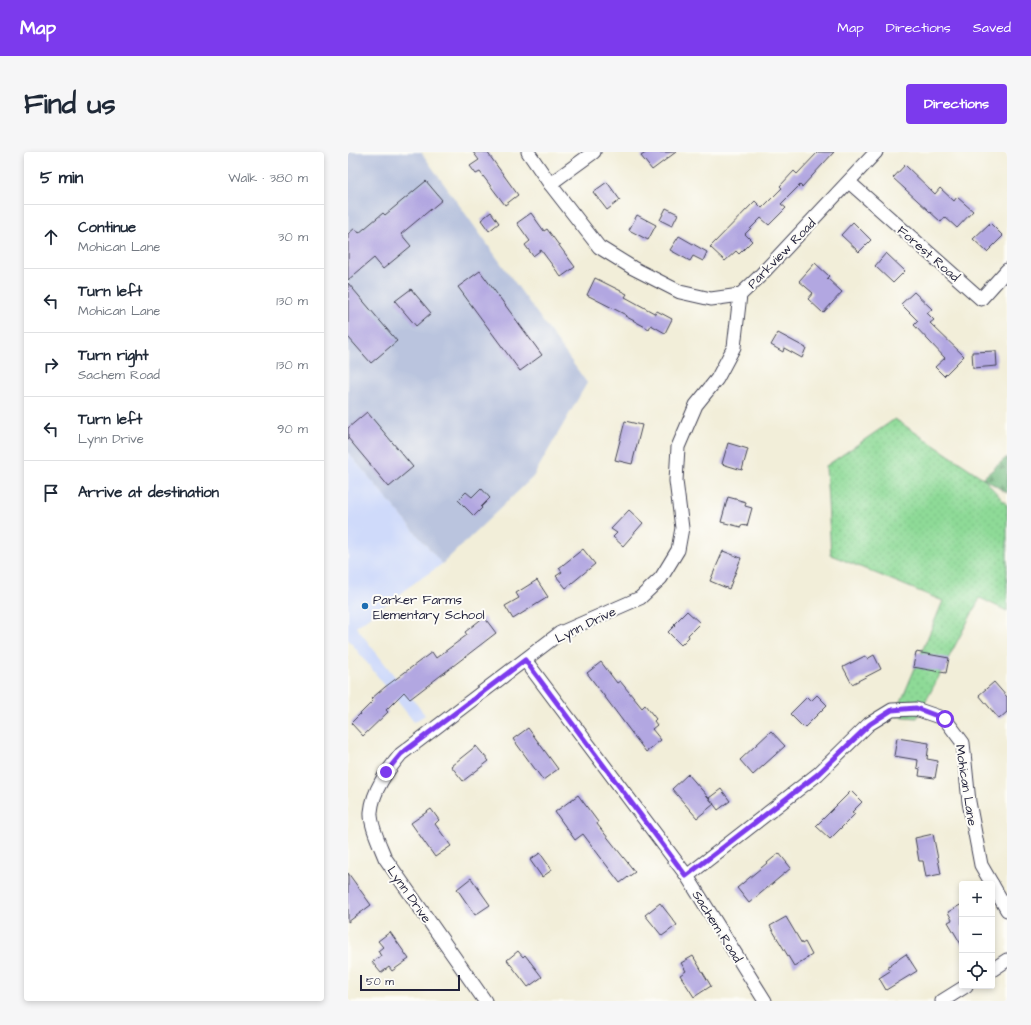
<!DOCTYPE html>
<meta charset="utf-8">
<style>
:root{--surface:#fff;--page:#f6f6f7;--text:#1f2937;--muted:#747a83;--line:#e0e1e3;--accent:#7c3aed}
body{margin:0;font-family:"Architects Daughter",sans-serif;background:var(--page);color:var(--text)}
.controls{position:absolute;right:12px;bottom:12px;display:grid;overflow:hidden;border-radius:4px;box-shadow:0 2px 6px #0003}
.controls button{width:36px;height:36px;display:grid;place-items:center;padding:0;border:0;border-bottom:1px solid var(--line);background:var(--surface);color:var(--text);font:20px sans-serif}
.scale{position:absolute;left:12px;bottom:10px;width:100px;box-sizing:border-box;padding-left:4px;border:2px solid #22223b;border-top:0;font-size:11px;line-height:14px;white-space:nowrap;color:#22223b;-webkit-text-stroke:3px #fdfcf7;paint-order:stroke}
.stop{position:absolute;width:12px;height:12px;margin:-9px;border:3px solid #7c3aed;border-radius:50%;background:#fff}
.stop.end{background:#7c3aed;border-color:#fff;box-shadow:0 1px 4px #0008}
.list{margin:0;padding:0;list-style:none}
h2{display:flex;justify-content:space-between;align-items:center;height:52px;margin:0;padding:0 16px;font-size:17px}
h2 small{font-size:13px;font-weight:400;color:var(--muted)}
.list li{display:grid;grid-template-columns:26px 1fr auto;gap:12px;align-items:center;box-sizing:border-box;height:64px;padding:0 16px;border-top:1px solid var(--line)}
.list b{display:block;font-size:15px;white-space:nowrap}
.list p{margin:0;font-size:13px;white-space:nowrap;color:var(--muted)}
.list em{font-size:13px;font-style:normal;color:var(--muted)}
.icon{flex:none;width:22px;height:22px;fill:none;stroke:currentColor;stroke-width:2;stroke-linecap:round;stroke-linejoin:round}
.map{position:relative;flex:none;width:659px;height:849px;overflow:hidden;border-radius:4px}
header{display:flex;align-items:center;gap:24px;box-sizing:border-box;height:56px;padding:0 20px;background:var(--accent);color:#fff}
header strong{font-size:19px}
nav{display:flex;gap:22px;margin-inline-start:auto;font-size:14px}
.intro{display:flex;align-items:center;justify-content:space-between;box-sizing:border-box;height:96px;padding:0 24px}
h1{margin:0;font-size:28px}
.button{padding:10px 18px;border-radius:4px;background:var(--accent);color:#fff;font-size:14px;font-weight:700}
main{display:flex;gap:24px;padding:0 24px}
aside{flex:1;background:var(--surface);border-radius:4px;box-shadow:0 2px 6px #0003}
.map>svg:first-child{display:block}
.built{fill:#cfdafa}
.industrial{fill:#bac4de}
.forest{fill:url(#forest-firs);stroke:#4a6e5e}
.park{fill:url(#park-dots);stroke:#587e69}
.building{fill:#b2a7e1}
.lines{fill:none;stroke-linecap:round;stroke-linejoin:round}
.minor-casing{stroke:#414153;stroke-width:15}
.minor{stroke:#fff;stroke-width:13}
.route{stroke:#7c3aed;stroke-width:5}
.poi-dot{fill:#1f6fb2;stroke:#fdfcf7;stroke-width:1.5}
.labels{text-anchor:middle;stroke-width:4;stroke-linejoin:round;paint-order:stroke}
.street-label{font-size:13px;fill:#22223b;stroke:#fdfcf7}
.poi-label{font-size:13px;fill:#22223b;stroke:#fdfcf7;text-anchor:start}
</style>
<header>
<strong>Map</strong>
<nav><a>Map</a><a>Directions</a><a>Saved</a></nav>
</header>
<div class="intro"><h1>Find us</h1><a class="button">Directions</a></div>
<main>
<aside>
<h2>5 min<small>Walk · 380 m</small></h2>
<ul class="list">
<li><svg class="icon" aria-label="ahead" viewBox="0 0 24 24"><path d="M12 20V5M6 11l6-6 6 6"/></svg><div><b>Continue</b><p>Mohican Lane</p></div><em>30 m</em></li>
<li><svg class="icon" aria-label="left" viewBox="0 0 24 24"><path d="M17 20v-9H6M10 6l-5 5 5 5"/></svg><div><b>Turn left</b><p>Mohican Lane</p></div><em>130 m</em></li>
<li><svg class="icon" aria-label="right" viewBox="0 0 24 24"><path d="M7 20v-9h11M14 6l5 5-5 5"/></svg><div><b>Turn right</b><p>Sachem Road</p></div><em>130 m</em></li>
<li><svg class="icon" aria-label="left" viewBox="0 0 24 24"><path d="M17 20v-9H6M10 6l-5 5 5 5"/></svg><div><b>Turn left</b><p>Lynn Drive</p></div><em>90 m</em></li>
<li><svg class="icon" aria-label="arrive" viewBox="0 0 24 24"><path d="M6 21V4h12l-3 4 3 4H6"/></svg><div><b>Arrive at destination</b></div></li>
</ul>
</aside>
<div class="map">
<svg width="659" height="849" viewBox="0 0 659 849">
<defs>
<pattern id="forest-firs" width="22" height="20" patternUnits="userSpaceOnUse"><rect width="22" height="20" fill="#72ba80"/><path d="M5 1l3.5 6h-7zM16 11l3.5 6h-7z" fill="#5d976a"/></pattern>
<pattern id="park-dots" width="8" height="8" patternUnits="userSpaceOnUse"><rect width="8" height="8" fill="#8eda97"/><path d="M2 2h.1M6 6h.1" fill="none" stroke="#7abb83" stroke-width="1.8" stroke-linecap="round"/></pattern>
</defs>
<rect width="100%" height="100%" fill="#fdfcf7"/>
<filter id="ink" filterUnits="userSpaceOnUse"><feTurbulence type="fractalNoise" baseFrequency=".025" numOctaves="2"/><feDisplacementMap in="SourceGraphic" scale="8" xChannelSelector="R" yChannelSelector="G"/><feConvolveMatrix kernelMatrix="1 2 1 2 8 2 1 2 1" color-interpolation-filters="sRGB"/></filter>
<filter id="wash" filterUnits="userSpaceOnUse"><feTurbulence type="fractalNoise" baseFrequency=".012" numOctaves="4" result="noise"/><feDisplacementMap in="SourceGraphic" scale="16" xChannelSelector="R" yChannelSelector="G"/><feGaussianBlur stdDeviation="0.9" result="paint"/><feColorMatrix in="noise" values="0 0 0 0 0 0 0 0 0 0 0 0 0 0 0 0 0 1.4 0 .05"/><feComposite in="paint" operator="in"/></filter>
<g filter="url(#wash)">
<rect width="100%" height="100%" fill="#f2eed9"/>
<path class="built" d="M 0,300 L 94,412 L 62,434 L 8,475 L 77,563 L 66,570 L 0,487 Z"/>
<path class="industrial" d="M 0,0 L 73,0 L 239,231 L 185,325 L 94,412 L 0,300 Z"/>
<path class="forest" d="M 659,305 L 659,341 L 635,326 Z"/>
<path class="park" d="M 547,267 L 635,326 L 659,353 L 659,459 L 632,446 L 569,566 L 547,564 L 595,449 L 483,403 L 478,314 Z"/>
<g id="blocks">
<g class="building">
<path d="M 125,0 L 139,0 L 170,43 L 157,53 L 132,20 L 128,22 L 122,14 L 131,8 Z"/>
<path d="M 299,0 L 328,0 L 304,18 L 293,4 Z"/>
<path d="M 470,0 L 486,0 L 454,35 L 452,33 L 433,52 L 438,56 L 421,73 L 413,66 L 397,82 L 404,89 L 391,102 L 388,99 L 377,109 L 362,95 L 407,49 L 414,56 L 434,36 L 432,34 L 446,19 L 449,22 Z"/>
<path d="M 557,13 L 587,42 L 592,36 L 606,49 L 609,45 L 625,59 L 609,76 L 597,65 L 593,70 L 545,26 Z"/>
<path d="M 78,29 L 94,48 L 53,82 L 63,94 L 35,117 L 26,106 L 0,128 L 0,82 L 7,76 L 11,81 L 35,61 L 37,63 Z"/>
<path d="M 259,30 L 272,48 L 259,58 L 245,40 Z"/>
<path d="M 318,56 L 330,62 L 324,74 L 312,68 Z"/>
<path d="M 143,60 L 151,71 L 141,79 L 133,68 Z"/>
<path d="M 183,61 L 196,79 L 199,77 L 227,115 L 213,125 L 193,98 L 185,104 L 177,93 L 182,89 L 169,71 Z"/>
<path d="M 289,63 L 308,73 L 300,88 L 281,78 Z"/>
<path d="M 505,70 L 523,88 L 511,100 L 493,83 Z"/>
<path d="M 642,71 L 655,84 L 639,100 L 625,87 Z"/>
<path d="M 331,84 L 359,100 L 355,109 L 345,104 L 342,109 L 322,98 Z"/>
<path d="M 538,101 L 557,119 L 545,131 L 527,114 Z"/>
<path d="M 467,111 L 481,124 L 479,126 L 494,140 L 475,161 L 460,147 L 465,141 L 451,129 Z"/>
<path d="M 132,119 L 194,203 L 172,219 L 110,135 Z"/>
<path d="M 247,126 L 279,142 L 277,145 L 308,162 L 309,159 L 324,167 L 317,181 L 303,173 L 301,177 L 277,164 L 278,163 L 239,143 Z"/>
<path d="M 0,131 L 49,189 L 23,211 L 0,185 Z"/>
<path d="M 63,137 L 83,161 L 68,174 L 47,149 Z"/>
<path d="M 566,140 L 584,157 L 579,161 L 586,168 L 582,171 L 616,204 L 596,224 L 587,215 L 597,206 L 566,173 L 570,169 L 553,152 Z"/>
<path d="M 430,181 L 458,196 L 454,206 L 436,196 L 435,200 L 423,193 Z"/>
<path d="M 648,199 L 649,214 L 625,216 L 624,200 Z"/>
<path d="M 19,260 L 65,315 L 41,335 L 0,286 L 0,276 Z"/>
<path d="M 277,269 L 294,273 L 284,312 L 267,308 Z"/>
<path d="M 380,291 L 400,297 L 394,318 L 374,312 Z"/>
<path d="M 133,336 L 142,346 L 133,355 L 134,356 L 126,364 L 110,348 L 118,340 L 124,345 Z"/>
<path d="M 380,345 L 398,350 L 397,354 L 404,356 L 399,374 L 393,373 L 393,375 L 373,370 Z"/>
<path d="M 281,358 L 295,371 L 275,394 L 265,385 L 269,381 L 263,377 Z"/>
<path d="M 235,397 L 247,412 L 218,436 L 208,424 L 214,420 L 211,416 Z"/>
<path d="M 375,399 L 393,406 L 381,437 L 362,429 Z"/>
<path d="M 189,428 L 200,445 L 165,467 L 157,454 L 171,446 L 168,441 Z"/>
<path d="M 339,459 L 352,471 L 340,483 L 341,485 L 333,493 L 320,480 L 327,473 L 326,472 Z"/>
<path d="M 136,465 L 148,481 L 62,547 L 56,540 L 38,558 L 40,560 L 15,584 L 3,571 L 25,549 L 23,547 L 37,535 L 84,500 L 88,506 L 119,483 L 117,480 Z"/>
<path d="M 568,500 L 601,506 L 598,521 L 565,515 Z"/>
<path d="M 526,503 L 533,517 L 504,532 L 495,515 L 517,504 L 519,507 Z"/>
<path d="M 253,510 L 269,531 L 272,529 L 294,556 L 297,553 L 308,567 L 306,569 L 309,573 L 304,577 L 313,588 L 298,600 L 239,521 Z"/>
<path d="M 646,530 L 659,545 L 659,560 L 651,567 L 631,543 Z"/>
<path d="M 469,543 L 479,553 L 456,576 L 442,562 L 459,545 L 463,549 Z"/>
<path d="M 180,576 L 210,617 L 195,628 L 165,587 Z"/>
<path d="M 423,579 L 437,594 L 405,623 L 392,608 Z"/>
<path d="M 549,586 L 581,591 L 579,607 L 590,609 L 587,626 L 571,624 L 572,617 L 569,616 L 570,608 L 546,604 Z"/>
<path d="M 128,594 L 141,609 L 115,629 L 103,614 Z"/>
<path d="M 340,622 L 366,652 L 349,666 L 324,637 Z"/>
<path d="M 373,637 L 382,649 L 370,658 L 361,646 Z"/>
<path d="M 503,639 L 514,650 L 504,660 L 507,662 L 482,687 L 468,674 Z"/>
<path d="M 230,643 L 250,670 L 249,672 L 287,720 L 272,731 L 235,682 L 227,688 L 207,660 Z"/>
<path d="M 83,657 L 91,668 L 87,672 L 103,694 L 87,705 L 63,671 Z"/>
<path d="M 585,682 L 593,722 L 578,725 L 575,709 L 571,709 L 567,686 Z"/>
<path d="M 192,701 L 204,718 L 194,725 L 182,708 Z"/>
<path d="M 431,701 L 443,716 L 401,751 L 389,736 Z"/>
<path d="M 0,721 L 23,753 L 0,770 Z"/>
<path d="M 123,726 L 142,753 L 127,763 L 109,737 Z"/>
<path d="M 312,751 L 329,773 L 314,784 L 297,763 Z"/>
<path d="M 614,752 L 614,794 L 600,770 L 604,768 L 600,760 Z"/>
<path d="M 438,765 L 454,792 L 457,790 L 464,803 L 446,814 L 422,774 Z"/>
<path d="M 42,780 L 61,807 L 44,819 L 41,815 L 33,821 L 24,810 L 33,804 L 30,799 L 35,795 L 30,789 Z"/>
<path d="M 170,799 L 175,805 L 177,803 L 194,825 L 180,835 L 159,808 Z"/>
<path d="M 558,802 L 569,819 L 538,838 L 531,826 L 542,819 L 539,815 Z"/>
<path d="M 345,804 L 363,834 L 346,845 L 332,823 L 338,819 L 333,811 Z"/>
</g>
</g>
</g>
<g filter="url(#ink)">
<use href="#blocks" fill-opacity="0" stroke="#414153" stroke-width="1"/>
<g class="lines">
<defs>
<g id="minor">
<path d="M 180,0 L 202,32 L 251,95 L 285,116 L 332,140 L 363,147 L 392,143 L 410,126 L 528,0"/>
<path d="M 501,30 L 633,147 L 659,118"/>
<path d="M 202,32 L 246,0"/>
<path d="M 177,508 L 339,724 L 417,849"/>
<path d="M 339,724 L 470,622 L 521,572 L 544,558 L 568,557 L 597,567 L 615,591 L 621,650 L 633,713 L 644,732"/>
<path d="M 644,732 L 659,758"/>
<path d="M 644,818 L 659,808"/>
<path d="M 137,849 L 37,706 C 32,693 22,673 23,660 C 25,638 39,619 53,602 L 212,481 L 292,446 L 313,426 L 330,398 L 334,376 L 328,329 L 330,295 L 348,253 L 369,227 L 386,195 L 392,143"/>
<path d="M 594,849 L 618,834"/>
</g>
</defs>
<use href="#minor" class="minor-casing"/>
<use href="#minor" class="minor"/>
</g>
</g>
<g class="lines" filter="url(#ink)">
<path class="route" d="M 38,620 L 53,602 L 177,508 L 338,724 L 470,622 L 522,572 L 544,558 L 568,556 L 597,567"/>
</g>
<circle class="poi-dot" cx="17" cy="454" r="4"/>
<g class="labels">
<g class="street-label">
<text transform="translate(433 101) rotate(-46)" y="5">Parkview Road</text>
<text transform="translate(581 101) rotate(41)" y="5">Forest Road</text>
<text transform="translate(237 472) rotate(-26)" y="5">Lynn Drive</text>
<text transform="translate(619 633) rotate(81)" y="5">Mohican Lane</text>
<text transform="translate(62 742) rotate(55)" y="5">Lynn Drive</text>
<text transform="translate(370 774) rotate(58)" y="5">Sachem Road</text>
</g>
<g class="poi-label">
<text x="25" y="452">Parker Farms<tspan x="25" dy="15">Elementary School</tspan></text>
</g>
</g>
</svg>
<div class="controls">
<button>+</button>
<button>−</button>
<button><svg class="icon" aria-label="locate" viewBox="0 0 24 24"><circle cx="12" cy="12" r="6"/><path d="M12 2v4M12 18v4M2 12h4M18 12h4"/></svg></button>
</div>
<div class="scale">50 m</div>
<div class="stop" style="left:597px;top:567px"></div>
<div class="stop end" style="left:38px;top:620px"></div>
</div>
</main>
